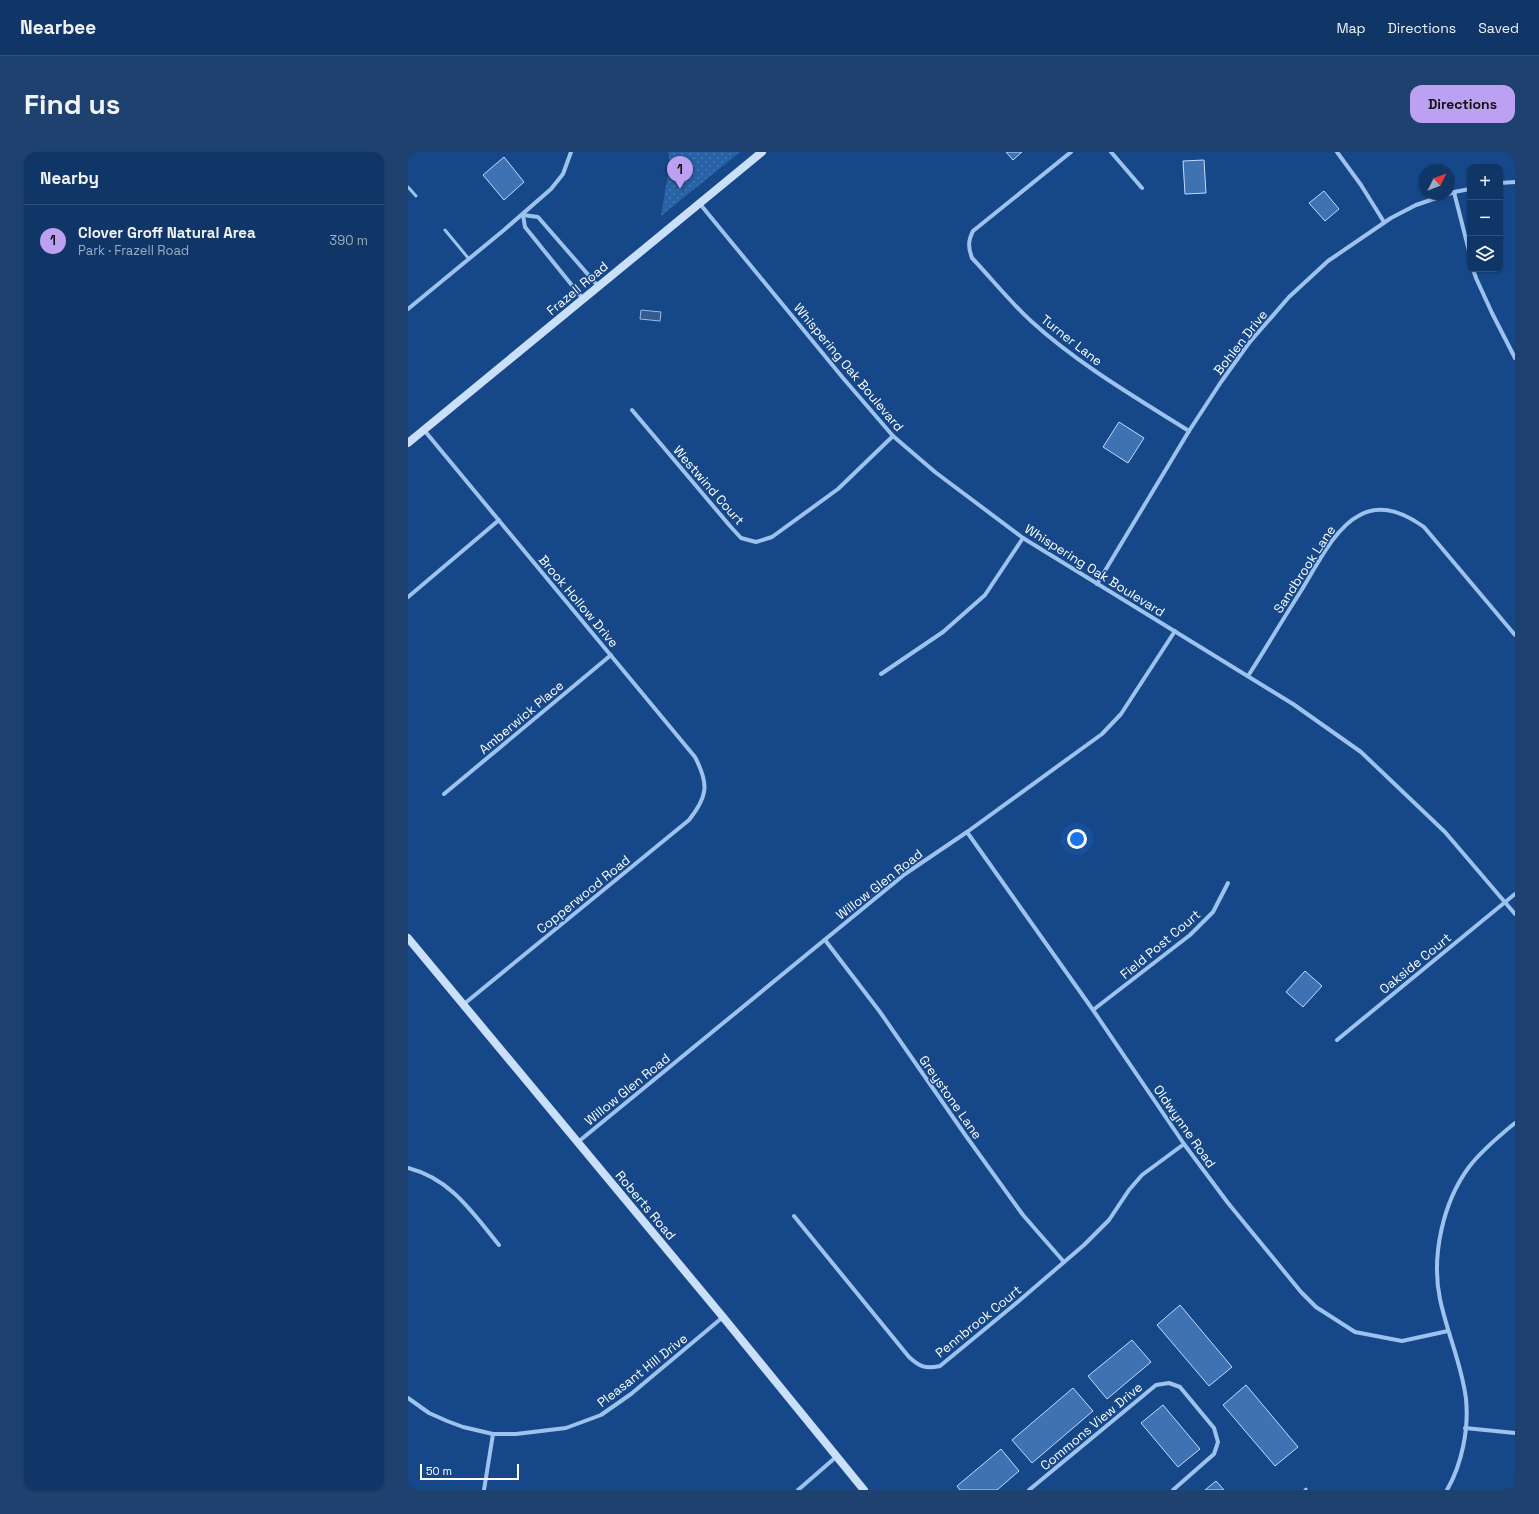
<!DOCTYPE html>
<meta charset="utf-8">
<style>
:root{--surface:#103667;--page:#1e4170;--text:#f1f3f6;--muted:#9cabc0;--line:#30507b;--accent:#bca0f2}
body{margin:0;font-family:"Space Grotesk",sans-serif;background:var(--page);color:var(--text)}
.controls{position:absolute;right:12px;top:12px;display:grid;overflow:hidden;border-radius:8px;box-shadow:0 1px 3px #0004}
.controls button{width:36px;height:36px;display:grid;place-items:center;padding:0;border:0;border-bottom:1px solid var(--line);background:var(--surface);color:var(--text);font:20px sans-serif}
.compass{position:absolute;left:1011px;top:12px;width:36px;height:36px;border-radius:50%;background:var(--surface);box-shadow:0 1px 3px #0004;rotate:48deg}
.scale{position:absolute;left:12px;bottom:10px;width:99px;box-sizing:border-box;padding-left:4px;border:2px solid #fff;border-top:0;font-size:11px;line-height:14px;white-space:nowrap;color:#fff;-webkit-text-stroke:3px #164889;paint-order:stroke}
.you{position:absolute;left:669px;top:687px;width:14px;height:14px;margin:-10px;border:3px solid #fff;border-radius:50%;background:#1a73e8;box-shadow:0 0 0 6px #1a73e833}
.badge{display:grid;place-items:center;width:26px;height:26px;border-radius:50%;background:var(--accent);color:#111;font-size:13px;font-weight:700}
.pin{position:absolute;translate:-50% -33px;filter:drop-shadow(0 1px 2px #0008)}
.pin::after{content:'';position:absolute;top:21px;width:14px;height:12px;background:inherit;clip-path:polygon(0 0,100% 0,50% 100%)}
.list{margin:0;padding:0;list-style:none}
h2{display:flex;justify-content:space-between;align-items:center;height:52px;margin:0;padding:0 16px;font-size:17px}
h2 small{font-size:13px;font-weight:400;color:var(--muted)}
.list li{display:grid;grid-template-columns:26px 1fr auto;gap:12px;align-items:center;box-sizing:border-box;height:72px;padding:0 16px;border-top:1px solid var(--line)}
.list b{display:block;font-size:15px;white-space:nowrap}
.list p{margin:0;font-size:13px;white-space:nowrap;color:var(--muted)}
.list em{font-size:13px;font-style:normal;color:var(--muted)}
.icon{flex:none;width:22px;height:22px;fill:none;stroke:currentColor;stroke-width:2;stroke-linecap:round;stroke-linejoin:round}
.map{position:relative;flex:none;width:1107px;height:1338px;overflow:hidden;border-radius:12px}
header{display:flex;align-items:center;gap:24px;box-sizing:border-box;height:56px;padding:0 20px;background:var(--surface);border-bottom:1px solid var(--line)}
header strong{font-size:19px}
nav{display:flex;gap:22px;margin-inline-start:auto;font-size:14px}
.intro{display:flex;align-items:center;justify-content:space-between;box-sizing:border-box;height:96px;padding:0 24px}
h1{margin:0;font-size:28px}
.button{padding:10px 18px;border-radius:12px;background:var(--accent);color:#111;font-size:14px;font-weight:700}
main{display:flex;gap:24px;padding:0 24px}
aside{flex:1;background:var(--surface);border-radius:12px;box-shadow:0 1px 3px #0004}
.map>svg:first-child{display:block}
.grass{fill:url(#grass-dots)}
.water{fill:#365c8b;stroke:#8fbdf1}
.building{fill:#3e72b2;stroke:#c3dcfb}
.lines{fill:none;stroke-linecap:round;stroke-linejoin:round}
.lane{stroke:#9dc2ee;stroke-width:3}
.street{stroke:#9dc2ee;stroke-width:4}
.secondary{stroke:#cadffa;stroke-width:8}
.labels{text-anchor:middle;stroke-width:3;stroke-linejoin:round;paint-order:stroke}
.street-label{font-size:13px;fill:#fff;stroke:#164889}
</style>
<header>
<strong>Nearbee</strong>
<nav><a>Map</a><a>Directions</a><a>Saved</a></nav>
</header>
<div class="intro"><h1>Find us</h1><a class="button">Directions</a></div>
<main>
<aside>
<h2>Nearby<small></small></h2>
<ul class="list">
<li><span class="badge">1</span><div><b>Clover Groff Natural Area</b><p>Park · Frazell Road</p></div><em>390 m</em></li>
</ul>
</aside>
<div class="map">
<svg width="1107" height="1338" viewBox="0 0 1107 1338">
<defs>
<pattern id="grass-dots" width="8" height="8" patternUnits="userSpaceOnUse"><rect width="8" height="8" fill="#2862a7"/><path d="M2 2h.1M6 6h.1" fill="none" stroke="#487ab4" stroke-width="1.8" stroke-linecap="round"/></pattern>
</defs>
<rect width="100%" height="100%" fill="#164889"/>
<path class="grass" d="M 260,0 L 332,0 L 253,64 L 262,10 Z"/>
<path class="water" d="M 233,158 L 253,160 L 252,169 L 232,167 Z"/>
<g class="building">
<path d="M 598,0 L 614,0 L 605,8 Z"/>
<path d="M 96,5 L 116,30 L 96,48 L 75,23 Z"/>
<path d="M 796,8 L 798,41 L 777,42 L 775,9 Z"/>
<path d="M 916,39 L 931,57 L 917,69 L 901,51 Z"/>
<path d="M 711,270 L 736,286 L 720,311 L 695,295 Z"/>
<path d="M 897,819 L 914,834 L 895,855 L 878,840 Z"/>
<path d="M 772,1153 L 824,1215 L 801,1234 L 749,1173 Z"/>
<path d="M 724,1188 L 743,1210 L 699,1247 L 680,1224 Z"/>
<path d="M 838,1233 L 890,1295 L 867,1314 L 815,1253 Z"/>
<path d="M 665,1236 L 685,1259 L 624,1311 L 604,1288 Z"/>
<path d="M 755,1253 L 792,1297 L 770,1315 L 733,1271 Z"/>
<path d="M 593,1297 L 611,1319 L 589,1338 L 552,1338 L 549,1334 Z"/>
<path d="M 808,1329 L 816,1338 L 797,1338 Z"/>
</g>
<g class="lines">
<g class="lane">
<path d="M 0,35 L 8,44"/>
<path d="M 37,78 L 61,107"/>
<path d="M 897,1338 L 898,1337"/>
</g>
<g class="street">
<path d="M 663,0 L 565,79 C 560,89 560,95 564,106 C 584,127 602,150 623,169 C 670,212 727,245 781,279"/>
<path d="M 703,0 L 734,36"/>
<path d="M 929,0 L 953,33 L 976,70"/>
<path d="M 1092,31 L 1107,30"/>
<path d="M 1046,40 L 1062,103"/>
<path d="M 292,52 L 435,226 L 485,284 L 527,320 L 615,386 L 885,552 L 953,600 L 1037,680 L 1107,762"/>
<path d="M 115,63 L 130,65 L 190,134"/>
<path d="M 115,63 L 117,75 L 175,147"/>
<path d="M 1065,117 L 1068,126 L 1084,161 L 1107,206"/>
<path d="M 0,157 L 96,78 L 143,37 L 155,22 L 163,0"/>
<path d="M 224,258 L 322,374 L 333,386 L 348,390 L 364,385 L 430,337 L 485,284"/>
<path d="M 16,278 L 287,605 C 301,632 300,644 281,668 L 56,852"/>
<path d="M 689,432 L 781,279 L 813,230 L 841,191 L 881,145 L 920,109 L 983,66 L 1008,53 L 1046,40 L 1062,37"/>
<path d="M 0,445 L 91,368"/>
<path d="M 473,522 L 535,480 L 577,443 L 615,386"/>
<path d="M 840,524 C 858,496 875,467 893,439 C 908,415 926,376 952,363 C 974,351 998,362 1016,375 L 1107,483"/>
<path d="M 36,642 L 203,503"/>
<path d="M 559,680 L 685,858 L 776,992 L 820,1051 L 893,1140 L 908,1155 L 947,1180 L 994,1189 L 1040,1179"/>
<path d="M 417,788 L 472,860 L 558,984 L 615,1063 L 656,1110"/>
<path d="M 685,858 L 782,783 L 805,760 L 820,731"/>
<path d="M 929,888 L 1107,742"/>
<path d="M 170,990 L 497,722 L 559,680 L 694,582 L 713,562 L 767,479"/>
<path d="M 0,1016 C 43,1027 64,1060 91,1093"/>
<path d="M 386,1064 L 501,1205 C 512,1215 517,1217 532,1214 L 606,1153 L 676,1093 L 701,1068 L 721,1038 L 734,1023 L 776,992"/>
<path d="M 0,1246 L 21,1261 L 39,1269 L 55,1275 L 85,1282 L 108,1282 L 158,1276 L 193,1263 L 223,1242 L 315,1165"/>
<path d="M 1057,1276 L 1107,1281"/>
<path d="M 76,1338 L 85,1282"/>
<path d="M 390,1338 L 428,1305"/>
<path d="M 621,1338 L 748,1233 L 761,1231 L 772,1235 L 806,1276 L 810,1290 L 806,1302 L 765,1338"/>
<path d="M 1039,1338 C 1054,1312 1061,1277 1058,1247 C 1054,1213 1039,1181 1032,1147 C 1023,1104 1035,1050 1061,1015 C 1074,998 1091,984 1107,971"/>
</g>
<g class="secondary">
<path d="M 0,291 L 354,0"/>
<path d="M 0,786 L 315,1165 L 456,1338"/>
</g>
</g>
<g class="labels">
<g class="street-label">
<text transform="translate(169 136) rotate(-40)" y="5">Frazell Road</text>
<text transform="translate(664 188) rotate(38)" y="5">Turner Lane</text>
<text transform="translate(832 190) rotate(-52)" y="5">Bohlen Drive</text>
<text transform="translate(441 215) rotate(50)" y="5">Whispering Oak Boulevard</text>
<text transform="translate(301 333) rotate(49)" y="5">Westwind Court</text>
<text transform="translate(896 417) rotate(-57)" y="5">Sandbrook Lane</text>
<text transform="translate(687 418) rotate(32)" y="5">Whispering Oak Boulevard</text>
<text transform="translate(171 449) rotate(50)" y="5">Brook Hollow Drive</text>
<text transform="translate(113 565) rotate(-40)" y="5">Amberwick Place</text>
<text transform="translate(471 732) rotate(-38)" y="5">Willow Glen Road</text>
<text transform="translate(175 742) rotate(-39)" y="5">Copperwood Road</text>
<text transform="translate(752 792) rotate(-40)" y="5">Field Post Court</text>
<text transform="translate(1007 811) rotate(-39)" y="5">Oakside Court</text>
<text transform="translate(219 937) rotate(-39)" y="5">Willow Glen Road</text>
<text transform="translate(543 945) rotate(55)" y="5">Greystone Lane</text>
<text transform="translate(777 974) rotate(55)" y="5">Oldwynne Road</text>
<text transform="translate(238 1053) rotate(50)" y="5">Roberts Road</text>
<text transform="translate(570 1169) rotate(-39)" y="5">Pennbrook Court</text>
<text transform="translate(234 1218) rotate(-38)" y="5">Pleasant Hill Drive</text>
<text transform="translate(683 1274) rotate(-40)" y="5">Commons View Drive</text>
</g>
</g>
</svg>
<div class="controls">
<button>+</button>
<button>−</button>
<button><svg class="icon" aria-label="layers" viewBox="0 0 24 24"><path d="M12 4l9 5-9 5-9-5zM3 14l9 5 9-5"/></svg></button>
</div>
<svg class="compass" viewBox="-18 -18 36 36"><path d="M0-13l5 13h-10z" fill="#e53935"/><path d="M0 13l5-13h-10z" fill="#9cabc0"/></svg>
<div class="scale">50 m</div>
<div class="you"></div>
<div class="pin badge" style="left:272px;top:37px">1</div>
</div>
</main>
